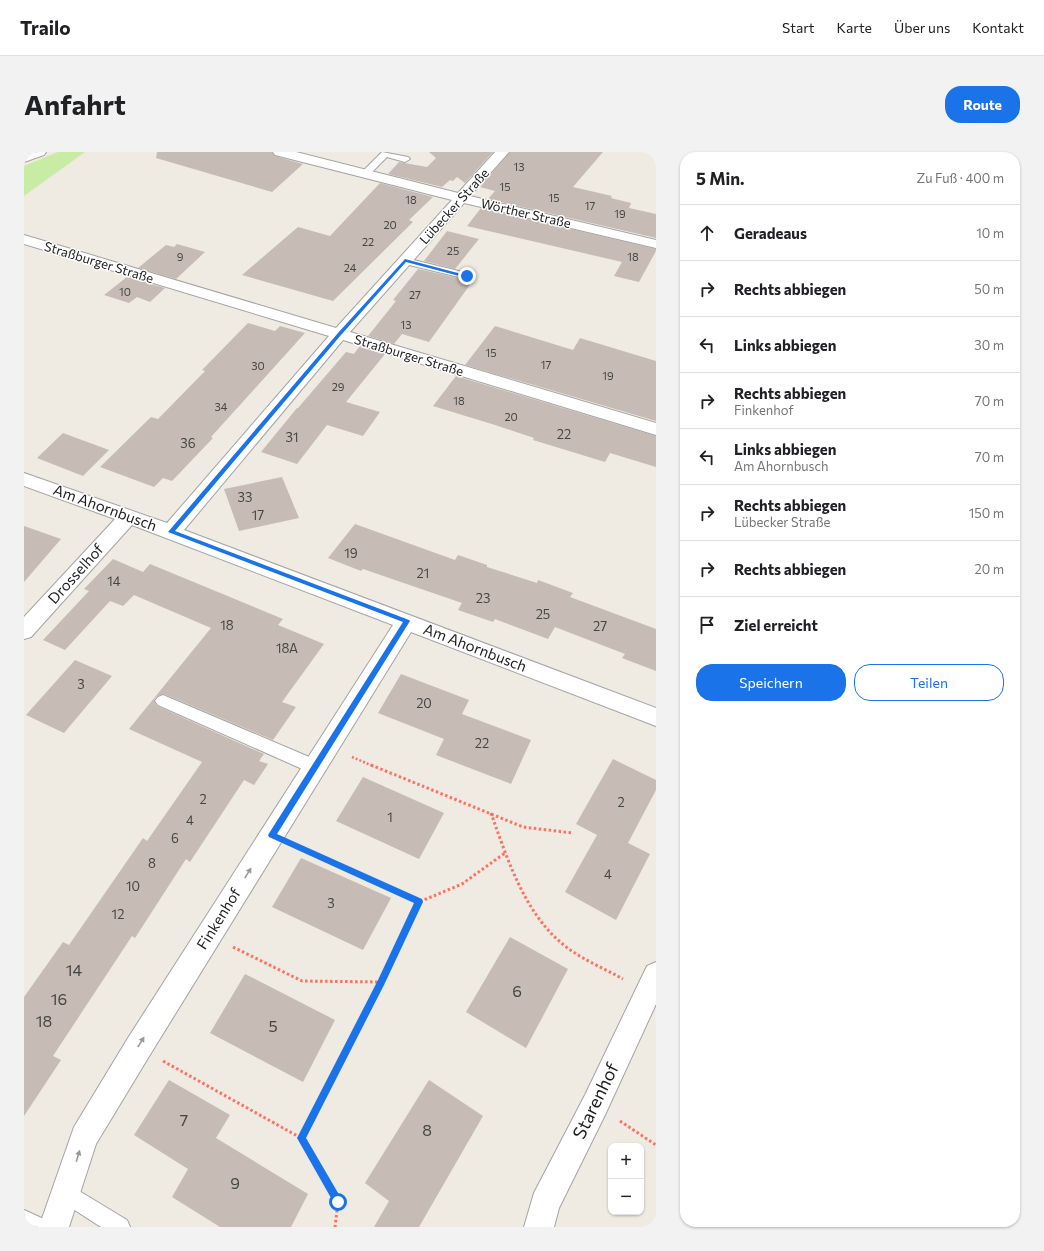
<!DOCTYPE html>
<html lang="de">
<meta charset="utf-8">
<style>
:root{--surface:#fff;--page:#f2f2f2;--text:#202124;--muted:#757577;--line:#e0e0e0;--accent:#1a73e8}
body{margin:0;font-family:Commissioner,sans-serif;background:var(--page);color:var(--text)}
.controls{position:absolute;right:12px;bottom:12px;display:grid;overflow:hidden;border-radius:8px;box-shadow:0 1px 3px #0004}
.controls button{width:36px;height:36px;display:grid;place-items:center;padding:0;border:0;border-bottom:1px solid var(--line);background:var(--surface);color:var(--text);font:20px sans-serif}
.stop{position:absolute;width:12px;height:12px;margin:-9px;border:3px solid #1a73e8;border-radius:50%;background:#fff}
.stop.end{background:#1a73e8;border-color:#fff;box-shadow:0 1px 4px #0008}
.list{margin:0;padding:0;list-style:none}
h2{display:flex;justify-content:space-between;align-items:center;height:52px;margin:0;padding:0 16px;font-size:17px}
h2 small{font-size:13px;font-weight:400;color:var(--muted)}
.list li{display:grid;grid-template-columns:26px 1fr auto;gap:12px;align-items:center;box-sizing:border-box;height:56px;padding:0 16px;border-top:1px solid var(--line)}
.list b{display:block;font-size:15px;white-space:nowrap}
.list p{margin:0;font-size:13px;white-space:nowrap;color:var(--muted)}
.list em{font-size:13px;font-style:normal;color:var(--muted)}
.actions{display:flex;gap:8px;padding:12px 16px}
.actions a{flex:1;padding:9px 0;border:1px solid var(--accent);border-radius:16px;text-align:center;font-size:14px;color:var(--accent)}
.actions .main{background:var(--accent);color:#fff}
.icon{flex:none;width:22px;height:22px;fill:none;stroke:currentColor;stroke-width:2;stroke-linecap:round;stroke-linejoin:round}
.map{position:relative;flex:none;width:632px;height:1075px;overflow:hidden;border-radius:16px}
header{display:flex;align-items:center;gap:24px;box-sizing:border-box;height:56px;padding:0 20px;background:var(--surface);border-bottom:1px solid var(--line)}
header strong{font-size:19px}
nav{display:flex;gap:22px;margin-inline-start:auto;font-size:14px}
.intro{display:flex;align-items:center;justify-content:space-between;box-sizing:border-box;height:96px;padding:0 24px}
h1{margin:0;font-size:28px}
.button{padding:10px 18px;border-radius:16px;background:var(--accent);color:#fff;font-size:14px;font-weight:700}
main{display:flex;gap:24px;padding:0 24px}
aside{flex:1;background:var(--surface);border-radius:16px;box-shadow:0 1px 3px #0004}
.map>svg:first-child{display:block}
.grass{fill:#c8eca4}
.building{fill:#c6bcb5}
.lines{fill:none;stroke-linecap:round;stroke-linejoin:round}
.lane-casing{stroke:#a4a4a4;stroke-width:2}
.street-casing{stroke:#a4a4a4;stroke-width:2}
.path-far1{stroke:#ff7162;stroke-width:2.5;stroke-dasharray:2 2;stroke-linecap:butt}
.path{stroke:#ff7162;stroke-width:3;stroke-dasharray:2.5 2.5;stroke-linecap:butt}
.lane{fill:#fff;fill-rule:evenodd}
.street{fill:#fff;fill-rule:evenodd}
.oneway{fill:#999}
.route{fill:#1a73e8}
.labels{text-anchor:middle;stroke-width:3;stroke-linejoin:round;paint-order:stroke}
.far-number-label{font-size:11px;fill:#474543}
.far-street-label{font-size:13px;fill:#1d1d1d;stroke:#fff}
.number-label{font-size:13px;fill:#474543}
.street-label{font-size:15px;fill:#1d1d1d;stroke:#fff}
.near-number-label{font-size:16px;fill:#474543}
.near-street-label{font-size:18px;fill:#1d1d1d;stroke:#fff}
</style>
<header>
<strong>Trailo</strong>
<nav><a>Start</a><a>Karte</a><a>Über uns</a><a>Kontakt</a></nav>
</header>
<div class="intro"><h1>Anfahrt</h1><a class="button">Route</a></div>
<main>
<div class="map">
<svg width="632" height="1075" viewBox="0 0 632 1075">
<rect width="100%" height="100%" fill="#efeae2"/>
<path class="grass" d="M 34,0 L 61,0 L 0,44 L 0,14 Z"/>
<g class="building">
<path d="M 133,0 L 248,0 L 251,4 L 279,12 L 248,40 L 132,6 Z"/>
<path d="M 405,0 L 469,0 L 441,31 L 433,25 L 429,29 L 426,28 L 418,35 L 364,22 L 375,10 L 403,15 L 412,6 Z"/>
<path d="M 486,0 L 579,0 L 549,35 L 588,44 L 587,46 L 607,51 L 605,56 L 632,62 L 632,86 L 464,47 L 471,39 L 456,35 Z"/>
<path d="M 356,31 L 409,45 L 385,68 L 389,70 L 309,149 L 218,123 L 274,75 L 306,84 Z"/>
<path d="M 457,56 L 632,97 L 632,99 L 615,130 L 590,124 L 598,110 L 443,74 Z"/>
<path d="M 423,79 L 455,87 L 431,117 L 400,109 Z"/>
<path d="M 153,92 L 181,100 L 152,127 L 114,116 L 142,93 L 150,95 Z"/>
<path d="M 394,117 L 443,128 L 450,127 L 405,190 L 378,182 L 370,192 L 344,184 L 372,149 L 369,148 Z"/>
<path d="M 103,125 L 141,136 L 126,150 L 113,145 L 105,151 L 80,143 Z"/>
<path d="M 224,171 L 251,179 L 256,174 L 281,181 L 187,285 L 189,286 L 148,329 L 139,326 L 130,335 L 76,315 L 127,265 L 134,267 L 181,219 L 178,218 Z"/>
<path d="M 471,174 L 549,198 L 556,186 L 632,209 L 632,269 L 441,213 Z"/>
<path d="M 335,195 L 361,202 L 322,250 L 356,260 L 339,284 L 303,273 L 273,312 L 237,300 L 273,256 L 274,256 L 322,200 L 330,202 Z"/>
<path d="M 432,224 L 632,284 L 632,315 L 586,301 L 581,310 L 509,288 L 510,286 L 471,273 L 409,254 Z"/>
<path d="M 39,281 L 85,298 L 59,324 L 13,306 Z"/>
<path d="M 258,325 L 275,366 L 215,379 L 200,337 Z"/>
<path d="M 331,372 L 431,408 L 434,403 L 463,413 L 463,415 L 513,431 L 514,428 L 549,441 L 546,445 L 632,477 L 632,519 L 598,506 L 601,502 L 531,475 L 524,487 L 471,467 L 469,470 L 434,458 L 438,451 L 339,417 L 337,419 L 304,406 Z"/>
<path d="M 0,374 L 37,387 L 0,430 Z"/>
<path d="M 89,407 L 119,420 L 126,412 L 259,467 L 254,473 L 300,492 L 258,550 L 272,555 L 249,588 L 140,542 L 133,544 L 130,548 L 133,554 L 240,602 L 235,609 L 244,612 L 230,633 L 220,628 L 166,710 L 162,707 L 111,786 L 108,784 L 29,904 L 37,908 L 0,964 L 0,845 L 39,790 L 45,793 L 119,686 L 123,689 L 178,610 L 105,577 L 187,476 L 110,443 L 99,454 L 86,449 L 41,498 L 19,488 L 65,439 L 60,437 Z"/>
<path d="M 51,508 L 88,524 L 40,581 L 2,563 Z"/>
<path d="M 377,522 L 445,548 L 438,562 L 507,588 L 487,632 L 412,603 L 420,587 L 354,561 Z"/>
<path d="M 589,607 L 632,628 L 632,638 L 604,691 L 626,702 L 592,768 L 541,740 L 573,683 L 552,672 Z"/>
<path d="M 339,625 L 420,661 L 395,707 L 312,669 Z"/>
<path d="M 277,706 L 367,746 L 339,798 L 248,755 Z"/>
<path d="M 486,785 L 544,817 L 502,896 L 442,860 Z"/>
<path d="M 221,822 L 311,868 L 279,930 L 186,881 Z"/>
<path d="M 145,928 L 206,963 L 192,986 L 284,1042 L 267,1075 L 196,1075 L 148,1045 L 164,1017 L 110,983 Z"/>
<path d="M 405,928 L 459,964 L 395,1075 L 350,1075 L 365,1049 L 341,1031 Z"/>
</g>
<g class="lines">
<defs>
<g id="lane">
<path d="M 358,0 L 384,5 L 386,7 L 381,10 L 363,5 L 344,24 L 338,24 L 336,22 Z"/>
<path d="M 381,106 L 447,122 L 448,124 L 443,127 L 377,111 L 376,109 L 377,107 Z"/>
<path d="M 139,543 L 297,610 L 299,615 L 297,620 L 291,622 L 285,620 L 134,553 L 131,549 L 134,545 Z"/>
<path d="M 42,1031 L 103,1068 L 106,1075 L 77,1075 L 35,1048 L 32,1041 L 35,1034 Z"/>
<path d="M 0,1058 L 22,1068 L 25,1075 L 0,1075 Z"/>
</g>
<g id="street">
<path d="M 3,0 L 22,0 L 20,3 L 0,10 L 0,1 Z"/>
<path d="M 249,0 L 272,0 L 434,41 L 471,0 L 485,0 L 446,44 L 632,88 L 632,96 L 440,51 L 326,180 L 632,271 L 632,283 L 319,188 L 160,378 L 632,556 L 632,574 L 387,480 L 124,906 L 72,992 L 45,1075 L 15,1075 L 50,975 L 104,886 L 369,473 L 108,373 L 7,485 L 0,487 L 0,465 L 91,367 L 0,334 L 0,321 L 143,371 L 305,184 L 0,92 L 0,83 L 312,176 L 428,48 L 251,3 Z"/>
<path d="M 632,810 L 632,852 L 581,963 L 535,1056 L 530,1075 L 500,1075 L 510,1041 L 561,943 L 623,814 Z"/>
</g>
</defs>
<use href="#lane" class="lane-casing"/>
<use href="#street" class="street-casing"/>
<path class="path-far1" d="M 328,605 L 349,614"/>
<g class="path">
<path d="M 347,613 L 499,675 L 549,681"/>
<path d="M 467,661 C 484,709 502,766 545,797 C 562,809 581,817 599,827"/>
<path d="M 272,694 L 395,750"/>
<path d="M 209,795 L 278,829 L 357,830"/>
<path d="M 139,909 L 277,986 L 314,1050 L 311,1075"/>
<path d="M 596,969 L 632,993"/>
<path d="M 277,986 L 357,830 L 395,750 L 438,732 L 481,701"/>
</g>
<use href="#lane" class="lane"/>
<use href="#street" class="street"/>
</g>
<defs><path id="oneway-solid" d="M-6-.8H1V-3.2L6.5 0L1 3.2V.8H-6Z"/></defs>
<g class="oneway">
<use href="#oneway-solid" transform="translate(224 721) rotate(-58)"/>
<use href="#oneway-solid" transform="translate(117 890) rotate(-58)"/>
<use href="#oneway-solid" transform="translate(54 1004) rotate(-73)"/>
</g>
<path class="route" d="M 381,107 L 445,124 L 443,126 L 382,110 L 317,183 L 151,379 L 385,468 L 386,469 L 253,682 L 398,747 L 399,750 L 360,833 L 282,986 L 317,1046 L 319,1050 L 317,1053 L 314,1054 L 311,1053 L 273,986 L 354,828 L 390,751 L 245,685 L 244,683 L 379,470 L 144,380 L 314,181 Z"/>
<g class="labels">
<g class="far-number-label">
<text x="495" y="19">13</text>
<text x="481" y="39">15</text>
<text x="530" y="50">15</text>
<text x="387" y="52">18</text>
<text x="566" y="58">17</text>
<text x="596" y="66">19</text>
<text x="366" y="77">20</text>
<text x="344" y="94">22</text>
<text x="429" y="103">25</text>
<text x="156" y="109">9</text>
<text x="609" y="109">18</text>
<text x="326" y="120">24</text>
<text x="101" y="144">10</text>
<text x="391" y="147">27</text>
<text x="382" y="177">13</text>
<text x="467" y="205">15</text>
<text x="522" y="217">17</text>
<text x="234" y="218">30</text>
<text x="584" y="228">19</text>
<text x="314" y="239">29</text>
<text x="435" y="253">18</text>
<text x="197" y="259">34</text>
<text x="487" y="269">20</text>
</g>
<g class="far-street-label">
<text transform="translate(430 54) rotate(-48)" y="5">Lübecker Straße</text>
<text transform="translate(502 61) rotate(13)" y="5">Wörther Straße</text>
<text transform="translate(75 110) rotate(17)" y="5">Straßburger Straße</text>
<text transform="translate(385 203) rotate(17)" y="5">Straßburger Straße</text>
</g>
<g class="number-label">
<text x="540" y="287">22</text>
<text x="268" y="290">31</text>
<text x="164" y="296">36</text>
<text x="221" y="350">33</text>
<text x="234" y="368">17</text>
<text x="327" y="406">19</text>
<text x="399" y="426">21</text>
<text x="90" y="434">14</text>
<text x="459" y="451">23</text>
<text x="519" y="467">25</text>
<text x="203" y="478">18</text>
<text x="576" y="479">27</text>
<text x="263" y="501">18A</text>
<text x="57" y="537">3</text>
<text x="400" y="556">20</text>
<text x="458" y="596">22</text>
<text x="179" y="652">2</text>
<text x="597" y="655">2</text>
<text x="366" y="670">1</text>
<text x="166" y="673">4</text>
<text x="151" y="691">6</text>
<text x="128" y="716">8</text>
<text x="584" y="727">4</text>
<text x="109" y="739">10</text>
<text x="307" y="756">3</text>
<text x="94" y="767">12</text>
</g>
<g class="street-label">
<text transform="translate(81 356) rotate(20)" y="5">Am Ahornbusch</text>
<text transform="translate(52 422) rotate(-48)" y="5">Drosselhof</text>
<text transform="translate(451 496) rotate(21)" y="5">Am Ahornbusch</text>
<text transform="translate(195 767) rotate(-58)" y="5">Finkenhof</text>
</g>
<g class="near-number-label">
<text x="50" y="824">14</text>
<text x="493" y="845">6</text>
<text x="35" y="853">16</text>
<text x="20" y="875">18</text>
<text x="249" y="880">5</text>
<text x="160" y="974">7</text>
<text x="403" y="984">8</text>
<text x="211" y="1037">9</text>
</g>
<g class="near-street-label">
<text transform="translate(572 949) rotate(-64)" y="6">Starenhof</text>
</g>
</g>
</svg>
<div class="controls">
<button>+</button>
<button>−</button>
</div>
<div class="stop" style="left:314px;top:1050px"></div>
<div class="stop end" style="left:443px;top:124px"></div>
</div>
<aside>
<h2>5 Min.<small>Zu Fuß · 400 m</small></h2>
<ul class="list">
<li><svg class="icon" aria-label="ahead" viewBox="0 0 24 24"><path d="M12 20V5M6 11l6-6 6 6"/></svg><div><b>Geradeaus</b></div><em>10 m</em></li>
<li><svg class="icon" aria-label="right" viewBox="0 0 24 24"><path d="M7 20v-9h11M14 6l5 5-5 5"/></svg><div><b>Rechts abbiegen</b></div><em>50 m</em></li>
<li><svg class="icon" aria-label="left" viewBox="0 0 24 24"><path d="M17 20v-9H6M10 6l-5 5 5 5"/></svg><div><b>Links abbiegen</b></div><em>30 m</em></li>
<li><svg class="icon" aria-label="right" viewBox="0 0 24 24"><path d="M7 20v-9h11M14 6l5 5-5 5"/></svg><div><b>Rechts abbiegen</b><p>Finkenhof</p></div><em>70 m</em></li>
<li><svg class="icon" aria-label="left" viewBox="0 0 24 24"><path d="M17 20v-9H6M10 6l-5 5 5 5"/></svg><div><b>Links abbiegen</b><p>Am Ahornbusch</p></div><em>70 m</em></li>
<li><svg class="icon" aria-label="right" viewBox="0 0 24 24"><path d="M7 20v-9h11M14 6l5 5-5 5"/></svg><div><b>Rechts abbiegen</b><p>Lübecker Straße</p></div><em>150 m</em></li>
<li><svg class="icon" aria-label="right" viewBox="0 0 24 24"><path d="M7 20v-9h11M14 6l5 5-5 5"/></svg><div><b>Rechts abbiegen</b></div><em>20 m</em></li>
<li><svg class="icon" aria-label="arrive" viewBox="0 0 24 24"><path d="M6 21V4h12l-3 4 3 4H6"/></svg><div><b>Ziel erreicht</b></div></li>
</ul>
<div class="actions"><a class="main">Speichern</a><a>Teilen</a></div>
</aside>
</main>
